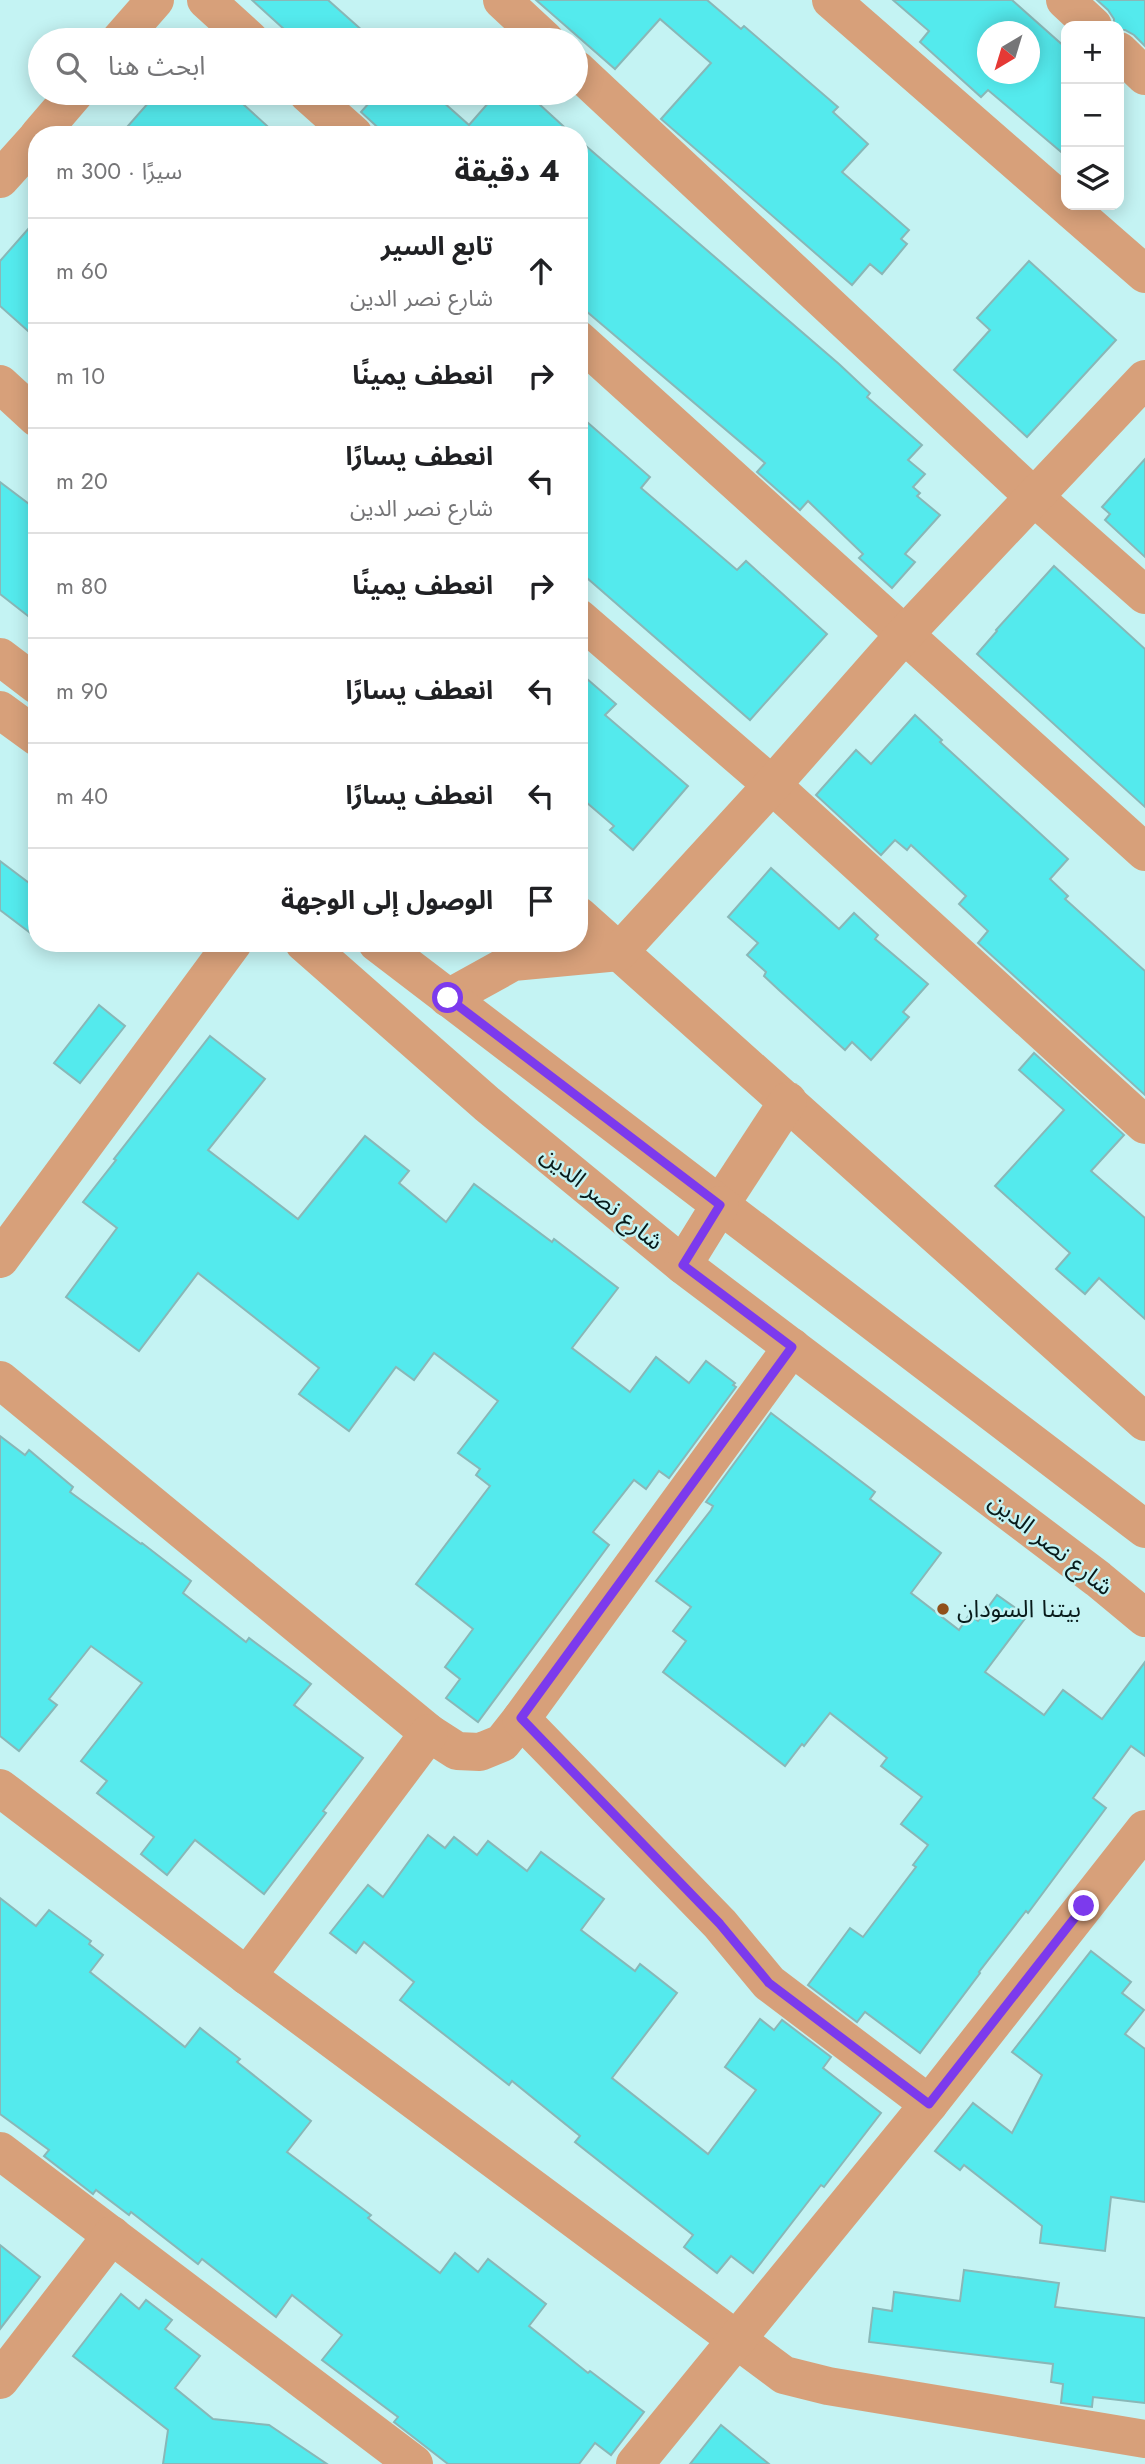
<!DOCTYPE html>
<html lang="ar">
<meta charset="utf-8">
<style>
:root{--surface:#fff;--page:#f6f6f6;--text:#202124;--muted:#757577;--line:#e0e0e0}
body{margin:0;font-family:Jost,"Noto Sans Arabic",sans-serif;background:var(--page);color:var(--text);direction:rtl}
.controls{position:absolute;right:21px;top:21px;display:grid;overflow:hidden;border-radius:14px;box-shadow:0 4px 18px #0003}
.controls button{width:63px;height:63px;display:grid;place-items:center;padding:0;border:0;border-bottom:2px solid var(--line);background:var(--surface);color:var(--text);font:35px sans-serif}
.compass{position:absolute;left:977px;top:21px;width:63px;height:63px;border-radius:50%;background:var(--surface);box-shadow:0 4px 18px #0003;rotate:218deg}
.stop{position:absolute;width:21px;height:21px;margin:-16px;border:5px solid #7c3aed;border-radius:50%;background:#fff}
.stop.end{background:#7c3aed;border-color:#fff;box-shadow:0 2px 7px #0008}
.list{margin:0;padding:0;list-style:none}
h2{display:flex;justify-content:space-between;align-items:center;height:91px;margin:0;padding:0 28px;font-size:30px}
h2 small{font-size:23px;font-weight:400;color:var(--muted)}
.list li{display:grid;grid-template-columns:46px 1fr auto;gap:21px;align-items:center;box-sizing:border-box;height:105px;padding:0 28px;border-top:2px solid var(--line)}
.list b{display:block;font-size:26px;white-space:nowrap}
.list p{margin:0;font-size:23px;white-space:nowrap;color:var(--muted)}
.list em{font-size:23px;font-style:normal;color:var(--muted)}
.icon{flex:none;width:38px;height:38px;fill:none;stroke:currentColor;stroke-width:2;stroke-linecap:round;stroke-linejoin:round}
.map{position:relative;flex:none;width:1145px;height:2464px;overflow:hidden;direction:ltr}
.search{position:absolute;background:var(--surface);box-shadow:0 4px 18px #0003;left:28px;top:28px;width:560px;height:77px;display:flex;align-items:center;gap:18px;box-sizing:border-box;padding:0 24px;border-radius:38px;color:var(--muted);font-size:26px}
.panel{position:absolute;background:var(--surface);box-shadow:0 4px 18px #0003;left:28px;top:126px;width:560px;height:826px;border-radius:28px;direction:rtl}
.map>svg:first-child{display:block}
.building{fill:#54eaed;stroke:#89b7b7;stroke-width:2;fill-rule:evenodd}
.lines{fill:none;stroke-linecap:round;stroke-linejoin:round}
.minor{stroke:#d7a07a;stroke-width:38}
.tertiary{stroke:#d7a07a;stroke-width:38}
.route{stroke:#7c3aed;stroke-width:9}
.poi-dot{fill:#90501a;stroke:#c4f3f3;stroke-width:2.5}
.labels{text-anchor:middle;stroke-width:5;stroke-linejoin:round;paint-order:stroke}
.street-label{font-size:24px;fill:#081b1b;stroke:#c4f3f3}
.poi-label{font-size:24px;fill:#081b1b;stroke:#c4f3f3;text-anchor:start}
</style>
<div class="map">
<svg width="1145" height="2464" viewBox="0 0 1145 2464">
<rect width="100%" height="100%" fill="#c4f3f3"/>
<g class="building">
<path d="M 252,0 L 328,0 L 373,40 L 296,40 Z"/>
<path d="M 536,0 L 707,0 L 741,29 L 744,26 L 838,107 L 833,112 L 868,144 L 842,172 L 909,230 L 901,239 L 907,244 L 882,274 L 870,264 L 852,285 L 661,119 L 711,63 L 660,19 L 615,69 Z"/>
<path d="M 893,0 L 1012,0 L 1066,48 L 1066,156 L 988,90 L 981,97 L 920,42 L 929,31 ZM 988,32 L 1030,32 L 1030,74 L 988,74 Z"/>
<path d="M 1097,0 L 1145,0 L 1145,46 L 1134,35 L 1125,30 L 1119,30 L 1119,26 L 1114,26 L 1114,19 L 1108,10 Z"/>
<path d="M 157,93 L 231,93 L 277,135 L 120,135 Z"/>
<path d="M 378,93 L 433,93 L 469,125 L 497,93 L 527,93 L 573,135 L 386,135 L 361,112 Z"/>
<path d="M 579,140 L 839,364 L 870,393 L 867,397 L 922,445 L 908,460 L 925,474 L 913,487 L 920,493 L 917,496 L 940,515 L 905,554 L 915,562 L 892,588 L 859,558 L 863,554 L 808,501 L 800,510 L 757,472 L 765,463 L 579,305 Z"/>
<path d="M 37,219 L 37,339 L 0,306 L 0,261 Z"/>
<path d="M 1029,261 L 1116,340 L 1027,437 L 954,370 L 990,330 L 977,318 Z"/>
<path d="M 579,415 L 650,477 L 641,488 L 737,570 L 746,561 L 827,634 L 750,720 L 579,571 Z"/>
<path d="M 1145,459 L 1145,557 L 1105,520 L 1110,514 L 1102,507 Z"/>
<path d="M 0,482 L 37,510 L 37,623 L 0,594 Z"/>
<path d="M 1054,566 L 1145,649 L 1145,807 L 977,654 L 997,631 L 996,630 Z"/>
<path d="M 579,672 L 616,704 L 605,715 L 688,786 L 633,850 L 610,830 L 614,826 L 579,796 Z"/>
<path d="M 915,715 L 942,740 L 940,742 L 1068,859 L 1050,879 L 1068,896 L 1065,899 L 1145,971 L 1145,1095 L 978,943 L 988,931 L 959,904 L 966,896 L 911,845 L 907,850 L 895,840 L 881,855 L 816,795 L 856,750 L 871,764 Z"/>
<path d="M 0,861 L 37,889 L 37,938 L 0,910 Z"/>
<path d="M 771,868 L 839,929 L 854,913 L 878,935 L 875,939 L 928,984 L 903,1012 L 909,1017 L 871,1060 L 852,1042 L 845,1050 L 780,991 L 764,976 L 766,972 L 747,955 L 758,943 L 728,917 Z"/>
<path d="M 99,1005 L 125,1026 L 80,1083 L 54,1063 Z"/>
<path d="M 210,1036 L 265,1079 L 208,1150 L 298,1219 L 365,1136 L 409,1171 L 399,1183 L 446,1222 L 474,1184 L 552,1242 L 554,1239 L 618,1288 L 572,1348 L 630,1392 L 656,1357 L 689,1383 L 706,1361 L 735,1383 L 733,1385 L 736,1387 L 669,1478 L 659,1471 L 646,1489 L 634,1480 L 593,1532 L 609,1545 L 478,1722 L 446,1698 L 460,1679 L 445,1667 L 473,1629 L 416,1584 L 490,1486 L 476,1475 L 480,1469 L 458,1453 L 498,1401 L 434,1353 L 414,1380 L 396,1367 L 349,1431 L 299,1394 L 319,1368 L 198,1273 L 139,1351 L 66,1297 L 117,1228 L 83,1202 L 116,1160 L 114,1159 Z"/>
<path d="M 1034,1053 L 1124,1135 L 1091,1171 L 1145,1218 L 1145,1319 L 1099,1278 L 1085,1294 L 1056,1269 L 1070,1253 L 995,1186 L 1064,1110 L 1019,1070 Z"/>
<path d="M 771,1413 L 875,1492 L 870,1499 L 941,1553 L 911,1593 L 959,1630 L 969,1615 L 978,1621 L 997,1595 L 1027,1616 L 985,1672 L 1044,1715 L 1063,1690 L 1102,1719 L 1145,1662 L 1145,1756 L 1131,1746 L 1093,1798 L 1106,1808 L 1028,1913 L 1026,1911 L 979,1972 L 980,1973 L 920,2053 L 865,2012 L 857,2022 L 808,1985 L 850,1928 L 863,1937 L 916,1867 L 913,1865 L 928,1845 L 901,1824 L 922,1797 L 881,1766 L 887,1758 L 830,1713 L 804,1746 L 802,1744 L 785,1766 L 663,1672 L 686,1641 L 673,1631 L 691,1607 L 656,1581 L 711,1510 L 713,1506 L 706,1502 Z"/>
<path d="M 0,1436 L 25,1455 L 29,1450 L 73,1487 L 70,1492 L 141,1544 L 142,1543 L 191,1581 L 183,1593 L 246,1642 L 249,1638 L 311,1684 L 294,1705 L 363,1758 L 323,1811 L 326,1813 L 264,1894 L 195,1840 L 167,1875 L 141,1854 L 154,1837 L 97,1793 L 107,1781 L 81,1761 L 142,1683 L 91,1646 L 49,1699 L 57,1705 L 19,1751 L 0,1736 Z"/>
<path d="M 428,1835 L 445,1848 L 454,1837 L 477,1855 L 488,1841 L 527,1871 L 541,1852 L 604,1899 L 581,1930 L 635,1971 L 640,1964 L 677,1993 L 612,2078 L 708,2154 L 756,2090 L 725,2067 L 760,2019 L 774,2030 L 782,2020 L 831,2057 L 823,2068 L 881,2113 L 824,2187 L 821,2185 L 753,2273 L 731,2256 L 717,2273 L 684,2247 L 693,2235 L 575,2142 L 580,2136 L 512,2081 L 509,2085 L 400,2000 L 414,1982 L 364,1942 L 356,1953 L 330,1933 L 368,1885 L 383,1897 Z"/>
<path d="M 0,1898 L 36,1926 L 49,1910 L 91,1941 L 89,1944 L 103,1955 L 90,1972 L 185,2047 L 200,2028 L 240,2059 L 237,2062 L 311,2121 L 287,2152 L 371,2215 L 368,2218 L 440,2273 L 455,2253 L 478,2272 L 488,2259 L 546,2304 L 529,2326 L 588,2373 L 590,2371 L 644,2412 L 611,2455 L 595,2443 L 579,2464 L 448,2464 L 394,2422 L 398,2417 L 322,2360 L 342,2335 L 292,2295 L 276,2317 L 202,2259 L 198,2264 L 131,2212 L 129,2215 L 96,2190 L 93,2194 L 44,2156 L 49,2150 L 0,2114 Z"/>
<path d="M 1091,1951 L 1131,1982 L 1122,1993 L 1144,2010 L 1125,2034 L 1145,2049 L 1145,2202 L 1111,2197 L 1105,2251 L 1040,2243 L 1042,2226 L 964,2165 L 960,2170 L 935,2151 L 973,2103 L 1012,2133 L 1042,2075 L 1012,2052 Z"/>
<path d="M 0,2245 L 40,2277 L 0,2329 Z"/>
<path d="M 964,2270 L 1059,2283 L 1055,2307 L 1145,2318 L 1145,2403 L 1093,2397 L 1092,2407 L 1061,2403 L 1063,2384 L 1051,2382 L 1053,2364 L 869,2342 L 873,2308 L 892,2311 L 894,2292 L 960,2301 Z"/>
<path d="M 121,2294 L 139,2309 L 146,2300 L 172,2320 L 165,2329 L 200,2356 L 175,2388 L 213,2419 L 269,2425 L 327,2464 L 163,2464 L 168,2430 L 73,2356 Z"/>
<path d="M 721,2425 L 769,2464 L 690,2464 Z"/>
</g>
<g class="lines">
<g class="minor">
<path d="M 206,0 L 250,40"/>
<path d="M 502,0 L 545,40"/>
<path d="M 831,0 L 1145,274"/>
<path d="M 1065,0 L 1093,26"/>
<path d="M 120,40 L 155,0"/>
<path d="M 1119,51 L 1145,76"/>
<path d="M 576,69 L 1034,497 L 1145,595"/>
<path d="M 307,93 L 354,135"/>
<path d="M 39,135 L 75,93"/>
<path d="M 0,179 L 37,138"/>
<path d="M 579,340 L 1145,852"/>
<path d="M 0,384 L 37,418"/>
<path d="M 579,618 L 772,785 L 1145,1125"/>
<path d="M 579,916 L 1145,1422"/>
<path d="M 448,998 L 513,962 L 619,952 L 772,785 L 904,635 L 1145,379"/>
<path d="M 720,1205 L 788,1101"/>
<path d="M 0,1259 L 233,943"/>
<path d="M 0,1380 L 429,1733 L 457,1751 L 480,1752 L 502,1743 L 521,1719 L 792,1347"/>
<path d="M 521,1719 L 720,1924 L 769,1983 L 929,2104"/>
<path d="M 0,1788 L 247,1976 L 784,2375 L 828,2386 L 1145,2439"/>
<path d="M 247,1976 L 429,1733"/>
<path d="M 0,2151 L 414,2464"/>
<path d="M 0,2380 L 112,2235"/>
<path d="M 635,2464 L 929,2104 L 1145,1829"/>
</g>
<g class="tertiary">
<path d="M 0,657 L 37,685"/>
<path d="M 0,710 L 37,737"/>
<path d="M 304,943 L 487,1104 L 683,1265 L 1098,1579 L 1145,1618"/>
<path d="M 377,943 L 1145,1529"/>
<path d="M 683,1265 L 720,1205"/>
</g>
</g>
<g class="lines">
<path class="route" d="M 448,998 L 720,1205 L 683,1265 L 792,1347 L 521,1718 L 720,1924 L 769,1983 L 929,2104 L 1084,1906"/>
</g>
<circle class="poi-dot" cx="943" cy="1609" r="7"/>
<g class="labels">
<g class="street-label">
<text transform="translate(602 1198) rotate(39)" y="8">شارع نصر الدين</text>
<text transform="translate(1051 1544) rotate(38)" y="8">شارع نصر الدين</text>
</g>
<g class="poi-label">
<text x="957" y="1617">بيتنا السودان</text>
</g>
</g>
</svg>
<div class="controls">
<button>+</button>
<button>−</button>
<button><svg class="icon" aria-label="layers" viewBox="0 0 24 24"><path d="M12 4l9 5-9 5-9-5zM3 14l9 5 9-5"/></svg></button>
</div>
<svg class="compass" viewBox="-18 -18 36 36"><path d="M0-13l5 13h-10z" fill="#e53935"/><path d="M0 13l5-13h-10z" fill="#757577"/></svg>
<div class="stop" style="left:448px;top:998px"></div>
<div class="stop end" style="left:1084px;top:1906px"></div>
<div class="search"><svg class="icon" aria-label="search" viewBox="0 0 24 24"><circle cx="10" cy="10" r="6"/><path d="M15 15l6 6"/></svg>ابحث هنا</div>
<section class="panel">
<h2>4 دقيقة<small>سيرًا · 300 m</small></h2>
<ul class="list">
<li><svg class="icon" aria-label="ahead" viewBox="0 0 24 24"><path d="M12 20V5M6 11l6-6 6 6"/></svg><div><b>تابع السير</b><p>شارع نصر الدين</p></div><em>60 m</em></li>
<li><svg class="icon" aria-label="right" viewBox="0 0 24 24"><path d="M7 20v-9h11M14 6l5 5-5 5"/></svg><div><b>انعطف يمينًا</b></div><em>10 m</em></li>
<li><svg class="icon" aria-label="left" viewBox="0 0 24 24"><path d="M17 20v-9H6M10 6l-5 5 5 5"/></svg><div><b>انعطف يسارًا</b><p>شارع نصر الدين</p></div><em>20 m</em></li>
<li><svg class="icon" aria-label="right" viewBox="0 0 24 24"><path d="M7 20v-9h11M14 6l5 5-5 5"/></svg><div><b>انعطف يمينًا</b></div><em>80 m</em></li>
<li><svg class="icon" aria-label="left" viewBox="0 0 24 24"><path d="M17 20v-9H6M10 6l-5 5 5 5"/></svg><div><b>انعطف يسارًا</b></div><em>90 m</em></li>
<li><svg class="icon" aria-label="left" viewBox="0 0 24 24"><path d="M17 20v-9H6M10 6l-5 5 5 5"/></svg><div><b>انعطف يسارًا</b></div><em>40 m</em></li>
<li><svg class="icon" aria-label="arrive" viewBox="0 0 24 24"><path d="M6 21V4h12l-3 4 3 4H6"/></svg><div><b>الوصول إلى الوجهة</b></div></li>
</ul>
</section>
</div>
